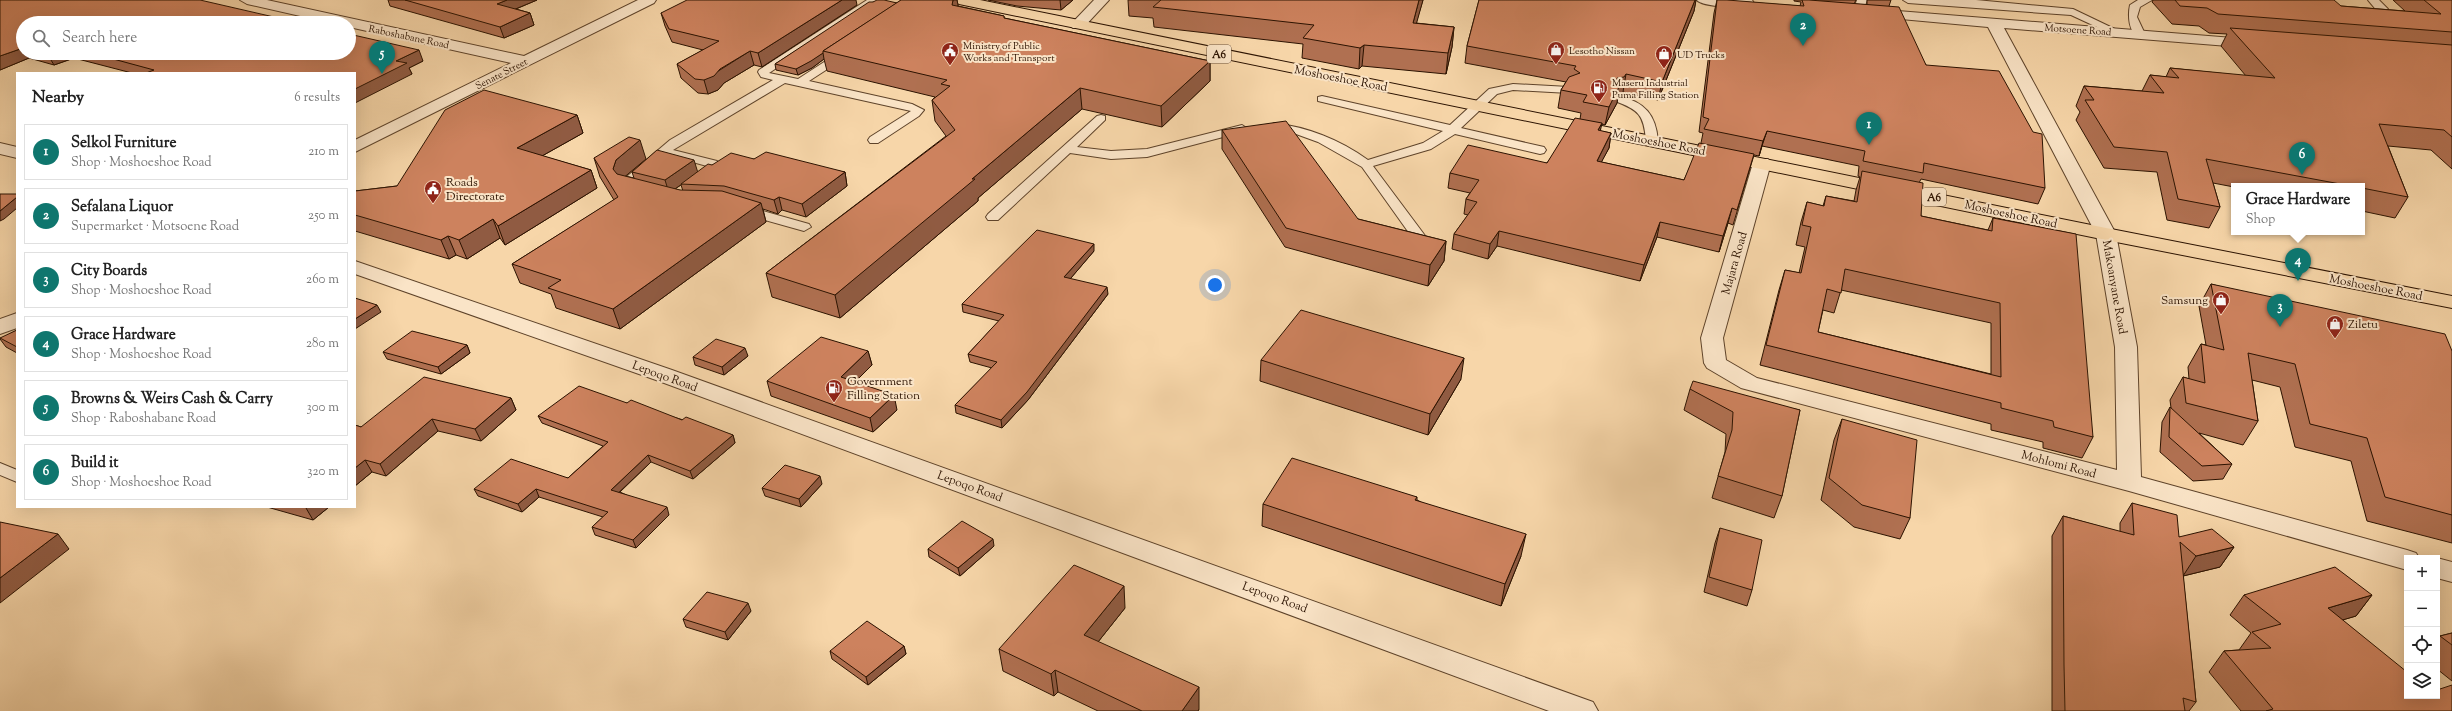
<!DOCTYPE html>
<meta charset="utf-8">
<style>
:root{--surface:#fff;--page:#f2f2f2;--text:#222;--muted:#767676;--line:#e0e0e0;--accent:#0f766e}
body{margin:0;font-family:"Sorts Mill Goudy",serif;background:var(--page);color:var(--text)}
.controls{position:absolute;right:12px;bottom:12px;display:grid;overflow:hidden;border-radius:0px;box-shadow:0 4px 16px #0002}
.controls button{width:36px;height:36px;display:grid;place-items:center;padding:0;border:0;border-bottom:1px solid var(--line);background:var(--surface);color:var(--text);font:20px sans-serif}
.you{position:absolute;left:1215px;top:285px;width:14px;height:14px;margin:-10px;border:3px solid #fff;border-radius:50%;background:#1a73e8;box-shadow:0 0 0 6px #1a73e833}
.badge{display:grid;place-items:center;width:26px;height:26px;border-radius:50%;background:var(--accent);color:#fff;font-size:13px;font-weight:700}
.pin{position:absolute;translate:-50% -33px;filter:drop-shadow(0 1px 2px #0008)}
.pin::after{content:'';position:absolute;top:21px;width:14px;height:12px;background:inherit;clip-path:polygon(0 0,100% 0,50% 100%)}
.popup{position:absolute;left:2231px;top:183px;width:134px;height:52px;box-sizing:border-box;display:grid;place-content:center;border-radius:0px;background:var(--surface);filter:drop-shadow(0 1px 3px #0005);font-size:13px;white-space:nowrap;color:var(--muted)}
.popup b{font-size:15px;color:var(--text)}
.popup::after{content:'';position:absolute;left:50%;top:100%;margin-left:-8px;border:8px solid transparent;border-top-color:var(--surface)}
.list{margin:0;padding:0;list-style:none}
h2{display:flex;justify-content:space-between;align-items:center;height:52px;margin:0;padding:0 16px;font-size:17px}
h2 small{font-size:13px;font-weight:400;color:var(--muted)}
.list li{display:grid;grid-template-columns:26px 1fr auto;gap:12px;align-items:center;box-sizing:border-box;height:56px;margin:0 8px 8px;padding:0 8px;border:1px solid var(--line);border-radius:0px}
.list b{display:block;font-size:15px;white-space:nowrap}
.list p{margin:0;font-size:13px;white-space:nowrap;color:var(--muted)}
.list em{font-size:13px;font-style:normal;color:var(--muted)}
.icon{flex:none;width:22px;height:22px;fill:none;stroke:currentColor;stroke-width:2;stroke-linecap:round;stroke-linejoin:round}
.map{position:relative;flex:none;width:2452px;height:711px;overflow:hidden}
.search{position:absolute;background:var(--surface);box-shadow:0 4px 16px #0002;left:16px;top:16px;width:340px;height:44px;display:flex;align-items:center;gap:10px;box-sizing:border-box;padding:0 14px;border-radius:22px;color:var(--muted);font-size:15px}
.panel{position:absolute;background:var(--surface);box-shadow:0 4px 16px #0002;left:16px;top:72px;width:340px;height:436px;border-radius:0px}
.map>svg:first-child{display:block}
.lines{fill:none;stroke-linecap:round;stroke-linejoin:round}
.lane-casing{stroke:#5e432a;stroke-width:2}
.street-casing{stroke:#5e432a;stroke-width:2}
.primary-casing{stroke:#2b1200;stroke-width:2}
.lane{fill:#fae4c7;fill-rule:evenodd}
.street{fill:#fae4c7;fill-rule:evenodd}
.primary{fill:#f7d6a9;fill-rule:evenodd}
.wall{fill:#b07051;stroke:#2b1200;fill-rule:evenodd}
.shaded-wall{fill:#905b42;stroke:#2b1200}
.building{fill:#cd825e;stroke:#2b1200;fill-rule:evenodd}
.labels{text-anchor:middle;stroke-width:4;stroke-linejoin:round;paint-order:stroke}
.far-street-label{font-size:10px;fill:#2b1200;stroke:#fae4c7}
.far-poi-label{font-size:10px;fill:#2b1200;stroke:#fae4c7;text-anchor:start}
.shield{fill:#fae4c7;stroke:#69513c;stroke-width:1}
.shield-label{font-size:11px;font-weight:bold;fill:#2b1200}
.street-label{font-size:12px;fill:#2b1200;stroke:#fae4c7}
.poi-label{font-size:12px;fill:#2b1200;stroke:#fae4c7;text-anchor:start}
</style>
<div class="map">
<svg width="2452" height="711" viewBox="0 0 2452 711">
<rect width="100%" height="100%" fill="#f7d6a9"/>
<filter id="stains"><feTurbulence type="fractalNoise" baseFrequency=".005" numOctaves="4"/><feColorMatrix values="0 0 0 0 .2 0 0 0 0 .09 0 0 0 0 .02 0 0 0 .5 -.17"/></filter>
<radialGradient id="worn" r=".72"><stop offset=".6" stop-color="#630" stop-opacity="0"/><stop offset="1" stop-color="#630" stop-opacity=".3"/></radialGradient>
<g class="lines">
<defs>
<g id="lane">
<path d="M 867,0 L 879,0 L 769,73 L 798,79 L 838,53 L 846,53 L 846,57 L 809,81 L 912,104 L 924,110 L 919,116 L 878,143 L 870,143 L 868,140 L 870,137 L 911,111 L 785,83 L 673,150 L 717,161 L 720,169 L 701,183 L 695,179 L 707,166 L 667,155 L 633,184 L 640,190 L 638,193 L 623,191 L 621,188 L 623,180 L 670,140 L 773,80 L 761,77 L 758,72 L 759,70 Z"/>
<path d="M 1857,0 L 1867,0 L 1863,12 L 1858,15 L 1853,12 Z"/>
<path d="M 1903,0 L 1976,0 L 2073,9 L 2121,32 L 2120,34 L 2112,34 L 2071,15 L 1908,3 Z"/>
<path d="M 2138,0 L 2152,0 L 2140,7 L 2137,17 L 2145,34 L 2140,37 C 2128,34 2128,14 2130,5 Z"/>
<path d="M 2368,0 L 2379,0 L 2388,9 L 2387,16 L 2364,18 L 2364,14 L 2378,12 Z"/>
<path d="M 1513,84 L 1569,87 L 1575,90 L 1569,93 L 1513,90 L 1497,94 L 1461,128 L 1544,147 L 1546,150 L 1544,153 L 1540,154 L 1455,134 L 1431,149 L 1373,166 L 1426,237 L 1419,241 L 1414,240 L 1362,167 L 1318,142 L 1296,134 L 1270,129 L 1268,127 L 1274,123 C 1308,127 1340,140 1368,160 L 1423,143 L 1443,131 L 1318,101 L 1318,97 L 1322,96 L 1450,125 L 1489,89 Z"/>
<path d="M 1619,96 C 1645,102 1656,115 1658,141 L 1656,144 L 1652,145 L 1646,141 C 1644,115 1639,110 1615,101 L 1615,97 Z"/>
<path d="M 1101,115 L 1105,116 L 1105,120 L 1077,147 L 1111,151 L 1147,149 L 1242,125 L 1248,129 L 1246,131 L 1147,157 L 1111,159 L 1070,153 L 998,220 L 988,220 L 986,217 L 988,214 L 1097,116 Z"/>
<path d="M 745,206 L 809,224 L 811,227 L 804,231 L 740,213 L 739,210 Z"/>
<path d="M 0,463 L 17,470 L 17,482 L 0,475 Z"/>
</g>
<g id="street">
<path d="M 240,0 L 267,0 L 524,56 L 638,0 L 656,0 L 654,3 L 355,152 L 355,140 L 511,63 L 349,27 L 349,23 L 331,23 L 247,4 Z"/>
<path d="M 1094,0 L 1109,0 L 1083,28 L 1073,28 L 1070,25 L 1073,22 Z"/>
<path d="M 1697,0 L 1752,0 L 1754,3 C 1750,10 1701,7 1697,0 Z"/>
<path d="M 1873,9 L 2258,40 L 2261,43 L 2253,48 L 2004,28 L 2116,234 L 2137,347 L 2141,477 L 2407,550 L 2416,553 L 2419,558 L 2407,558 L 2407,570 L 2129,491 L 1741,388 L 1707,368 L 1704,363 L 1701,338 L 1753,163 L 1756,159 L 1768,159 L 1771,163 L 1723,338 L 1726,360 L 1757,378 L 2117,470 L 2115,347 L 2096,234 L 1988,27 L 1868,16 L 1866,13 Z"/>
<path d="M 0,143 L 17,147 L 17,158 L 0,154 Z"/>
<path d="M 355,261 L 672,370 L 1593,702 L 1598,711 L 1549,711 L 656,380 L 355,274 Z"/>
<path d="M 17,313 L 17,328 L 0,334 L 0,319 Z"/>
<path d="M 2437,558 L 2452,562 L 2452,582 L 2437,578 Z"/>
</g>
<path id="primary" d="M 952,0 L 980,0 L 2106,228 L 2452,296 L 2452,308 L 2106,240 L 959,4 Z"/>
</defs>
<use href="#lane" class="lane-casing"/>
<use href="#street" class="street-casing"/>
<use href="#primary" class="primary-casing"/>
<use href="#lane" class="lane"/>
<use href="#street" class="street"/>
<use href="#primary" class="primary"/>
</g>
<g class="wall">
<path d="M 388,0 L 537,0 L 516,9 L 530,13 L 534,25 L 504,38 L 390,6 Z"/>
<path d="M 901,0 L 957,0 L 958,6 L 1004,16 L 1004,18 L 1210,61 L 1210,81 L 1162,127 L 1082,109 L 978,198 L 978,201 L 840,318 L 772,297 L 766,273 L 946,136 L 935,121 L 932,100 L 935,97 L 827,71 L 824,59 L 812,68 L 798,75 L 776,70 L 775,64 L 873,2 L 897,3 Z"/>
<path d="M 988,0 L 1073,0 L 1061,10 L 1017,6 Z"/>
<path d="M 1128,0 L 1423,0 L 1416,23 L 1454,27 L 1452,47 L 1446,74 L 1362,66 L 1359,69 L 1302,58 L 1303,44 L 1154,27 L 1153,18 L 1129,16 Z"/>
<path d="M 1479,0 L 1696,0 L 1694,11 L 1658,100 L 1623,92 L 1621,95 L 1618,95 L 1617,103 L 1605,125 L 1601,124 L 1600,131 L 1611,133 L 1609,148 L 1601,162 L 1684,180 L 1701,143 L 1703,133 L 1699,132 L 1714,13 L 1717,0 L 1800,6 L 1801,2 L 1794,1 L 1794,0 L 1856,0 L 1854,4 L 1867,5 L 1867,0 L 1891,0 L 1889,6 L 1926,65 L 2045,188 L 2038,204 L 1921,179 L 1919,183 L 1921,216 L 1988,230 L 1993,218 L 2093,437 L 2082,458 L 2043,448 L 2043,442 L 1991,430 L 1991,424 L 1760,365 L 1779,290 L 1785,270 L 1799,273 L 1805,247 L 1796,245 L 1801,222 L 1807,202 L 1823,206 L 1826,196 L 1854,201 L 1856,190 L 1860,177 L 1858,176 L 1859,166 L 1762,146 L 1759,156 L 1754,155 L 1733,225 L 1728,223 L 1719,252 L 1657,237 L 1640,281 L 1497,246 L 1488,259 L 1452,249 L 1454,234 L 1468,215 L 1464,214 L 1466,199 L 1470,193 L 1448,188 L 1450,173 L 1547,163 L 1580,119 L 1581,113 L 1558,108 L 1561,90 L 1566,82 L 1465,63 L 1467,46 ZM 1841,290 L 1991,323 L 1991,374 L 1818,332 L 1823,310 L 1834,313 Z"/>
<path d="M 2153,0 L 2175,0 L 2341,6 L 2405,11 L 2393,0 L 2452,0 L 2452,169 L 2431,150 L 2388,146 L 2408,197 L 2395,218 L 2362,211 L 2362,186 L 2234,186 L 2234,187 L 2213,183 L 2220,207 L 2209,228 L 2167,220 L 2157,172 L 2104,168 L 2076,120 L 2080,112 L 2076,106 L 2084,86 L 2142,91 L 2150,75 L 2166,77 L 2170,68 L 2246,76 L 2221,46 L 2227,34 L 2209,33 L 2199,26 L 2172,24 L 2152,2 Z"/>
<path d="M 857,5 L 762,67 L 754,65 L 724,83 L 718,90 L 708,94 L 698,93 L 681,78 L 677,64 L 703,50 L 672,42 L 665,26 L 661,13 Z"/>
<path d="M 23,23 L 23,53 L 349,53 L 423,61 L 409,68 L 412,74 L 355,73 L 132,73 L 74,58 L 54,65 L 29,58 L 0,70 Z"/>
<path d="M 577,115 L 583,133 L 542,156 L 591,170 L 597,188 L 505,245 L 500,238 L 467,259 L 456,255 L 449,259 L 355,231 L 355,191 L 397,186 Z"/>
<path d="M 1222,130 L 1358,219 L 1446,241 L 1444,261 L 1428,286 L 1285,247 L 1222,149 Z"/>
<path d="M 594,158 L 646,159 L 625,176 L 634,178 L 632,172 L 698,172 L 712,165 L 754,159 L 845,172 L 847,186 L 806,217 L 782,210 L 778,214 L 763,209 L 766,222 L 620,329 L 556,308 L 551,294 L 520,283 L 512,264 L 614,200 L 600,177 ZM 681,185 L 683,191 L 675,189 Z"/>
<path d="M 1094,251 L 1070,279 L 1108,294 L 1028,400 L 1002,428 L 956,413 L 955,405 L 992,368 L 970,362 L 968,354 L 999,321 L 963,312 L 962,304 Z"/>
<path d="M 2211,284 L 2452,351 L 2452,543 L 2367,521 L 2351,461 L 2295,447 L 2280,387 L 2252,380 L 2258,421 L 2243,445 L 2199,433 L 2232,464 L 2223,479 L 2193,481 L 2160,452 L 2162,422 L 2170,407 L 2171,408 L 2170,400 L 2183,377 L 2189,379 L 2188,367 L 2201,344 L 2206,345 L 2199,306 Z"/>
<path d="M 17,330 L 17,353 L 6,347 L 0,339 Z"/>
<path d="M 467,345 L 470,353 L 441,374 L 387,359 L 383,352 Z"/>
<path d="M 868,351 L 872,365 L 855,382 L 897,410 L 873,432 L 771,396 L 767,381 Z"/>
<path d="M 748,356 L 724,375 L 695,365 L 693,357 Z"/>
<path d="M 1261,360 L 1461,379 L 1428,435 L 1260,381 Z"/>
<path d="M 1690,389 L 1800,410 L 1782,496 L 1774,518 L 1712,498 L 1725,452 L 1726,434 L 1684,410 Z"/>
<path d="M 511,398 L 516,410 L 481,441 L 438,431 L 386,476 L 372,472 L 355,486 L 355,425 L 361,427 Z"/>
<path d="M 627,403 L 733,435 L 735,443 L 693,479 L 651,462 L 620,492 L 669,515 L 636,548 L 595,535 L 592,527 L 603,517 L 539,497 L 522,512 L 478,496 L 474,489 L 568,478 L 603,446 L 542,423 L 538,416 Z"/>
<path d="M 1842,419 L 1910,518 L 1900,539 L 1854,527 L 1821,500 L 1834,440 Z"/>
<path d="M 822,484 L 801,507 L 765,496 L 762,488 Z"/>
<path d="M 1417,497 L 1417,500 L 1521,556 L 1501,606 L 1262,526 L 1263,504 Z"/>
<path d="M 2132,503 L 2179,537 L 2234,547 L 2220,567 L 2183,576 L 2196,702 L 2189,711 L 2052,711 L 2052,536 L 2063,516 L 2120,532 L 2120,523 Z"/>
<path d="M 267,507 L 329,507 L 313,520 Z"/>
<path d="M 1720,528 L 1752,590 L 1747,606 L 1704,592 L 1715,543 Z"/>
<path d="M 994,546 L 960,576 L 929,557 L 928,549 Z"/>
<path d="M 2244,595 L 2372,595 L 2356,616 L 2342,620 L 2452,711 L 2241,711 L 2209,672 L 2224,651 L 2239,650 L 2251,633 L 2230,615 Z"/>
<path d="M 1125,608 L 1098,642 L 1199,709 L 1198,711 L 1098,711 L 1058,692 L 1054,696 L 1003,671 L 999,649 Z"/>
<path d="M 751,611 L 728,640 L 686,627 L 683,619 Z"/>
<path d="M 2452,633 L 2452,681 L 2437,669 L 2437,639 L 2440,636 Z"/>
<path d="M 904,646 L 906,654 L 868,685 L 832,659 L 830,651 Z"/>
</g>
<g class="shaded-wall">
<path d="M 507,0 L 537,0 L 501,15 L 497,4 Z"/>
<path d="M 842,0 L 856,0 L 857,5 L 762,67 L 758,53 Z"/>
<path d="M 953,0 L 957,0 L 958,5 L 955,24 L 952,5 Z"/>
<path d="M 1060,0 L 1073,0 L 1061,10 Z"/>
<path d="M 1419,0 L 1423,0 L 1411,43 L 1413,23 Z"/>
<path d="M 1695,0 L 1696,0 L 1694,11 L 1658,100 L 1662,82 Z"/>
<path d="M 530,13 L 534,25 L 504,38 L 500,27 Z"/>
<path d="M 1454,27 L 1452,47 L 1446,74 L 1448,53 Z"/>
<path d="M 1364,45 L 1362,66 L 1359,69 L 1360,48 Z"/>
<path d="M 23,49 L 23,53 L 26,53 L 29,58 L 0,70 L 0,56 L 23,48 Z"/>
<path d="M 419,50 L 423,61 L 409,68 L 412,74 L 355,103 L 355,89 L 396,61 Z"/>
<path d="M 750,51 L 754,65 L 724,83 L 718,90 L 708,94 L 704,80 Z"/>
<path d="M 52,53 L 71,53 L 74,58 L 54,65 L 48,55 Z"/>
<path d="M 823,53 L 824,59 L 812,68 L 798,75 L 796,69 Z"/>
<path d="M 1210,61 L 1210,81 L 1162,127 L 1161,106 Z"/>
<path d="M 1626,74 L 1623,92 L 1621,95 L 1618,95 L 1617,103 L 1605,125 L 1609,107 L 1617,78 Z"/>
<path d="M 1080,88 L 1082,109 L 978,198 L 978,201 L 840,318 L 835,295 L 972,179 Z"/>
<path d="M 577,115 L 583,133 L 524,166 L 517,148 Z"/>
<path d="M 1602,123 L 1599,137 L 1598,130 Z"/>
<path d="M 1767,131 L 1762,146 L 1759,156 L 1763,141 Z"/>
<path d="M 1611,133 L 1609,148 L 1594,176 L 1597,161 Z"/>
<path d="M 640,140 L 646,159 L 622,179 L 620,188 L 613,169 L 616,160 Z"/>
<path d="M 694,160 L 698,173 L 669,193 L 665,180 Z"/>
<path d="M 591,170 L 597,188 L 505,245 L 498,226 Z"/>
<path d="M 845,172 L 847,186 L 806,217 L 802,204 Z"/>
<path d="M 17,197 L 17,208 L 4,219 L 0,221 L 0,211 Z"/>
<path d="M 779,197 L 782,210 L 778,214 L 774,200 Z"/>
<path d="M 761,203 L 766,222 L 620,329 L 613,309 Z"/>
<path d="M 1732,208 L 1728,223 L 1719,252 L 1723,236 Z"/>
<path d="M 493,219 L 500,238 L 467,259 L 459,240 Z"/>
<path d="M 1660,222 L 1657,237 L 1640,281 L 1644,265 Z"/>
<path d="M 1499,231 L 1497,246 L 1488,259 L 1490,244 Z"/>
<path d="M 448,236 L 456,255 L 449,259 L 441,240 Z"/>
<path d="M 1446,241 L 1444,261 L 1428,286 L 1430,265 Z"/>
<path d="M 1094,244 L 1094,251 L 1065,285 L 1064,277 Z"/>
<path d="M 1107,287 L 1108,294 L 1028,400 L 1002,428 L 1001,420 Z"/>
<path d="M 377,305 L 381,312 L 355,329 L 355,319 Z"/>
<path d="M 467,345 L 470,353 L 441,374 L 438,367 Z"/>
<path d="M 745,348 L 748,356 L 724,375 L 722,367 Z"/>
<path d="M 868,351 L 872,365 L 845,392 L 841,377 Z"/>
<path d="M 1464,358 L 1461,379 L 1428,435 L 1430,414 Z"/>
<path d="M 894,395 L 897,410 L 873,432 L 870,418 Z"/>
<path d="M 511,398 L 516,410 L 481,441 L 475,429 Z"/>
<path d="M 432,419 L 438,431 L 386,476 L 380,464 Z"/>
<path d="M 733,435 L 735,443 L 693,479 L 690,471 Z"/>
<path d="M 648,455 L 651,462 L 614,497 L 611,490 Z"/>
<path d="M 365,460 L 372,472 L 355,486 L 355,468 Z"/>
<path d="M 820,476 L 822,484 L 801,507 L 799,499 Z"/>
<path d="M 536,489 L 539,497 L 522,512 L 518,504 Z"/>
<path d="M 307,507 L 329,507 L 313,520 L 306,508 Z"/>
<path d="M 667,507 L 669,515 L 636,548 L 633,540 Z"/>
<path d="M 58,534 L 69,549 L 0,603 L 0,578 Z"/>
<path d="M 1526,534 L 1521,556 L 1501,606 L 1505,584 Z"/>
<path d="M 993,539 L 994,546 L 960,576 L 958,568 Z"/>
<path d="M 2234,547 L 2220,567 L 2183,576 L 2196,556 Z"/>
<path d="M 1124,586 L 1125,608 L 1086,657 L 1084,635 Z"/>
<path d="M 2372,595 L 2356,616 L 2312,629 L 2328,608 Z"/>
<path d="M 748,603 L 751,611 L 728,640 L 725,632 Z"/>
<path d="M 904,646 L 906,654 L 868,685 L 866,677 Z"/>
<path d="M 1055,670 L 1058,692 L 1054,696 L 1051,674 Z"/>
<path d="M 1199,687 L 1199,709 L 1198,711 L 1182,711 Z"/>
</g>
<g class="building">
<path d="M 0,0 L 200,0 L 300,23 L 23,23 L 23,48 L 0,56 Z"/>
<path d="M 405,0 L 507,0 L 497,4 L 530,13 L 500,27 Z"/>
<path d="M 687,0 L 842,0 L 758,53 L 750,51 L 720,69 L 714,76 L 704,80 L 695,79 L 677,64 L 719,41 L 669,29 L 661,13 Z"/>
<path d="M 877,0 L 884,0 L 897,3 L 823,51 L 823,53 L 811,61 L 796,69 L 775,64 L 869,2 L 873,2 Z"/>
<path d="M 901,0 L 953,0 L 952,5 L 1004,16 L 1004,18 L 1210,61 L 1161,106 L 1080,88 L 972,179 L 975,179 L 835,295 L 766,273 L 955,130 L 932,100 L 950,86 L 941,84 L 947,80 L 823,51 Z"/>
<path d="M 1161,0 L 1419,0 L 1413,23 L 1454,27 L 1448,53 L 1364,45 L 1360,48 L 1303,38 L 1314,25 L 1153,7 Z"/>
<path d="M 1479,0 L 1695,0 L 1662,82 L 1626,74 L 1624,77 L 1617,78 L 1617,84 L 1620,85 L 1609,107 L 1583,102 L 1587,95 L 1561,90 L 1569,77 L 1580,73 L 1574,69 L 1576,66 L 1467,46 Z"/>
<path d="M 1717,0 L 1727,0 L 1804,6 L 1802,0 L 1809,0 L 1899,7 L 1926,65 L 1999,71 L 2033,132 L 2042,134 L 2045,188 L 1924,163 L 1923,173 L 1863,161 L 1865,151 L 1767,131 L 1763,141 L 1704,129 L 1709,119 L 1703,117 Z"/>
<path d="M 2175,0 L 2334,0 L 2341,6 L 2441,14 L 2424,0 L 2452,0 L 2452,32 L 2218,14 L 2207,8 L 2180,6 Z"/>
<path d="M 2230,28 L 2452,45 L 2452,137 L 2444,130 L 2379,124 L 2408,197 L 2362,188 L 2362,186 L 2351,186 L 2206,159 L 2220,207 L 2178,199 L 2167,152 L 2114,147 L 2085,100 L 2094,100 L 2084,86 L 2164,93 L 2150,75 L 2179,78 L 2170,68 L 2275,78 Z"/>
<path d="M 349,34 L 419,50 L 396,61 L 407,63 L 355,89 L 355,73 L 146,73 L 154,70 L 91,53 L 349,53 Z"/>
<path d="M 42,53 L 52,53 L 48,55 Z"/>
<path d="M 484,90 L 577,115 L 517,148 L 591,170 L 498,226 L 493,219 L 459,240 L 448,236 L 441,240 L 355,215 L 355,191 L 397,186 L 445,110 Z"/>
<path d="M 1575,118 L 1602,123 L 1598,130 L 1611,133 L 1597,161 L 1684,180 L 1699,143 L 1754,154 L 1737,210 L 1732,208 L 1723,236 L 1660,222 L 1644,265 L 1499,231 L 1490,244 L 1454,234 L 1477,202 L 1466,199 L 1479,180 L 1450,173 L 1468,145 L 1547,163 Z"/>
<path d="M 1286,121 L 1358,219 L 1446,241 L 1430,265 L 1286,228 L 1222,130 Z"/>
<path d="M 629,137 L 640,140 L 616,160 L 613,169 L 617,174 L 680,190 L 722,191 L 761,203 L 613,309 L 548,288 L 561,280 L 512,264 L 618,197 L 594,158 Z"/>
<path d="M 657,150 L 694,160 L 665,180 L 632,172 Z"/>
<path d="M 766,152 L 845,172 L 802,204 L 779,197 L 774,200 L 724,186 L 681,184 L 708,164 L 712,165 L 731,153 L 754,159 Z"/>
<path d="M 1862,171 L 1923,183 L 1921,216 L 1992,231 L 1993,218 L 2076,234 L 2093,437 L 2054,427 L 2053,421 L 2001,408 L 2001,403 L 1766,345 L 1785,270 L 1801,273 L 1811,227 L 1802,225 L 1807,202 L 1824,206 L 1826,196 L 1857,202 ZM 1845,269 L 2000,303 L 2001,377 L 1818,332 L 1827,289 L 1841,293 Z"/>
<path d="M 0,194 L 17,194 L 17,197 L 0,211 Z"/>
<path d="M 1037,230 L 1094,244 L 1064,277 L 1107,287 L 1027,392 L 1001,420 L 955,405 L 997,362 L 968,354 L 1004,315 L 962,304 Z"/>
<path d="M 2211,284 L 2445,334 L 2452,351 L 2452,515 L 2385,497 L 2367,438 L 2310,424 L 2295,364 L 2248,353 L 2258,421 L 2186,403 L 2183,377 L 2205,383 L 2201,344 L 2224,350 Z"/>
<path d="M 355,298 L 377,305 L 355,319 Z"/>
<path d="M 1301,310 L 1464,358 L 1430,414 L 1261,360 Z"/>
<path d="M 17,330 L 17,347 L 0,338 Z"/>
<path d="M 412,331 L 467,345 L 438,367 L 383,352 Z"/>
<path d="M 821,337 L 868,351 L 841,377 L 894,395 L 870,418 L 767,381 Z"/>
<path d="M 716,339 L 745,348 L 722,367 L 693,357 Z"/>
<path d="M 424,377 L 511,398 L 475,429 L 432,419 L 380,464 L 365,460 L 355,468 L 355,425 L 361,427 Z"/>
<path d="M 1693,381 L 1800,410 L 1782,496 L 1718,476 L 1732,430 L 1733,412 L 1690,389 Z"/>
<path d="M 579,386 L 627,403 L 631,400 L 682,420 L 686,417 L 733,435 L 690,471 L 648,455 L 611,490 L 667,507 L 633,540 L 592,527 L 608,512 L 536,489 L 518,504 L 474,489 L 511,459 L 568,478 L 608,442 L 538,416 Z"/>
<path d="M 2170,407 L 2232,464 L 2202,466 L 2169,437 Z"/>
<path d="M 1842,419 L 1917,440 L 1910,518 L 1862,505 L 1829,478 Z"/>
<path d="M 1292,458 L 1417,497 L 1415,500 L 1526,534 L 1505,584 L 1263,504 Z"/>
<path d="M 785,465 L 820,476 L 799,499 L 762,488 Z"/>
<path d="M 2132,503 L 2177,515 L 2179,537 L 2212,529 L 2234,547 L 2196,556 L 2180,542 L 2196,702 L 2183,698 L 2185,711 L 2065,711 L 2064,665 L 2063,516 L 2134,535 Z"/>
<path d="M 962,521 L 993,539 L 958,568 L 928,549 Z"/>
<path d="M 0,522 L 58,534 L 0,578 Z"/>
<path d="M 1720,528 L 1762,540 L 1752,590 L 1709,577 Z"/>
<path d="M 1074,565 L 1124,586 L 1084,635 L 1199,687 L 1182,711 L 1142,711 L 1055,670 L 1051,674 L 999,649 Z"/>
<path d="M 2335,567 L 2372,595 L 2328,608 L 2407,672 L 2407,696 L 2437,696 L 2437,690 L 2452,685 L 2452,711 L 2266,711 L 2273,709 L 2224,651 L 2271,648 L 2252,632 L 2281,624 L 2244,595 Z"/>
<path d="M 707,592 L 748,603 L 725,632 L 683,619 Z"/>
<path d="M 867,621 L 904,646 L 866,677 L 830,651 Z"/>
<path d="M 2452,633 L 2452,645 L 2440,636 Z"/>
</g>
<defs>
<symbol id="shop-pin" viewBox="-11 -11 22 30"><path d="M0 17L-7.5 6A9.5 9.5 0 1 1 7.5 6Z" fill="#8f2418" stroke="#fae4c7"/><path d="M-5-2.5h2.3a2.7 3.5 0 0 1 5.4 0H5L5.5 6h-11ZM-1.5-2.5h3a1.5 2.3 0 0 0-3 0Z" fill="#fff"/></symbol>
<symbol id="civic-pin" viewBox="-11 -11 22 30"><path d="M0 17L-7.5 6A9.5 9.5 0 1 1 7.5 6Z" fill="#8f2418" stroke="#fae4c7"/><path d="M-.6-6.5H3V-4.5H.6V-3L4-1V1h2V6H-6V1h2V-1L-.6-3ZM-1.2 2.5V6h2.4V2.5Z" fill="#fff"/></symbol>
<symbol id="fuel-pin" viewBox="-11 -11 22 30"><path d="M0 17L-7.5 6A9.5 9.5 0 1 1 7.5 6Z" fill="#8f2418" stroke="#fae4c7"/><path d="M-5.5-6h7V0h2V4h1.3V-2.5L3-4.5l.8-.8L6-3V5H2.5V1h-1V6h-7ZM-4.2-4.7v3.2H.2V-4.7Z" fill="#fff"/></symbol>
</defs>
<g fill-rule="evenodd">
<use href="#shop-pin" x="1546" y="40" width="20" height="27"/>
<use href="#civic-pin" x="940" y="41" width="20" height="27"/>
<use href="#shop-pin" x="1654" y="44" width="20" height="27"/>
<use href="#fuel-pin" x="1589" y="78" width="20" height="27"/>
<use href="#civic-pin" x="423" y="179" width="20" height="27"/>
<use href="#shop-pin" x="2211" y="290" width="20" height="27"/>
<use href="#shop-pin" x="2325" y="314" width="20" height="27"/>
<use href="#fuel-pin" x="824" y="378" width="20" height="27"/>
</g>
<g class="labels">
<g class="far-street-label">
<text transform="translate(2078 29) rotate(4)" y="4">Motsoene Road</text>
<text transform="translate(409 36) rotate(12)" y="4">Raboshabane Road</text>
<text transform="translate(501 73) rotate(-27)" y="4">Senate Street</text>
</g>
<g class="far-poi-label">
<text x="963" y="49">Ministry of Public<tspan x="963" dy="12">Works and Transport</tspan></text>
<text x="1569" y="54">Lesotho Nissan</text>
<text x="1677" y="58">UD Trucks</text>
<text x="1612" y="86">Maseru Industrial<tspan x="1612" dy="12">Puma Filling Station</tspan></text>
</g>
<g class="shield">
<rect x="1207" y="45" width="24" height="18" rx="3"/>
<rect x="1922" y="188" width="24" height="18" rx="3"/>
</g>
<g class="shield-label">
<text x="1219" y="58">A6</text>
<text x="1934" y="201">A6</text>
</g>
<g class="street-label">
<text transform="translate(1341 78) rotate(11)" y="4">Moshoeshoe Road</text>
<text transform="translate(1659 142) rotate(11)" y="4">Moshoeshoe Road</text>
<text transform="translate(2011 214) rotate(12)" y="4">Moshoeshoe Road</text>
<text transform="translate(1734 263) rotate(-74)" y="4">Majara Road</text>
<text transform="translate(2115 287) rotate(80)" y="4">Makoanyane Road</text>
<text transform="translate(2376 287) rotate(11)" y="4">Moshoeshoe Road</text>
<text transform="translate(665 376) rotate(20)" y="4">Lepoqo Road</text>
<text transform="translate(2059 464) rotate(15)" y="4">Mohlomi Road</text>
<text transform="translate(970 486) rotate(20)" y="4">Lepoqo Road</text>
<text transform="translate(1275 597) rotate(20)" y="4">Lepoqo Road</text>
</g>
<g class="poi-label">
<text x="446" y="186">Roads<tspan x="446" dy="14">Directorate</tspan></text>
<text x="2208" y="304" text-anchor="end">Samsung</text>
<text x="2348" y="328">Ziletu</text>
<text x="847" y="385">Government<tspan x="847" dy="14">Filling Station</tspan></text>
</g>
</g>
<rect width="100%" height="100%" filter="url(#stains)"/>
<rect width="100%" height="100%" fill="url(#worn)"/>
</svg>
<div class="controls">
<button>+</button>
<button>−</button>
<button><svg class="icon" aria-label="locate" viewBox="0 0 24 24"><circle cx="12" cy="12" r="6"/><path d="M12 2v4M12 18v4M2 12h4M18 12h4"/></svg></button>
<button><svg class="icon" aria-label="layers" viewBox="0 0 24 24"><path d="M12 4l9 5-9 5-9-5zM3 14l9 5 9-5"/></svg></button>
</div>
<div class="you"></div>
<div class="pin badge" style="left:1869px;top:145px">1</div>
<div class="pin badge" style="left:1803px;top:46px">2</div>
<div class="pin badge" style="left:2280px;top:327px">3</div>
<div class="pin badge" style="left:2298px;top:281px">4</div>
<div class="popup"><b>Grace Hardware</b>Shop</div>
<div class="pin badge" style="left:382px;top:74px">5</div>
<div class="pin badge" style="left:2302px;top:175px">6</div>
<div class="search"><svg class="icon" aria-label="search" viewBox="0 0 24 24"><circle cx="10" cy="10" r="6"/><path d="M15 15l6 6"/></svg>Search here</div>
<section class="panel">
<h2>Nearby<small>6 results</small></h2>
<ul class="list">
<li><span class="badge">1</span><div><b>Selkol Furniture</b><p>Shop · Moshoeshoe Road</p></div><em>210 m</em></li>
<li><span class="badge">2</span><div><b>Sefalana Liquor</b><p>Supermarket · Motsoene Road</p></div><em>250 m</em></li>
<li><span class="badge">3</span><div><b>City Boards</b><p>Shop · Moshoeshoe Road</p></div><em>260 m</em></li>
<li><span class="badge">4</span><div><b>Grace Hardware</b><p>Shop · Moshoeshoe Road</p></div><em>280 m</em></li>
<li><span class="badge">5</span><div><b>Browns &amp; Weirs Cash &amp; Carry</b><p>Shop · Raboshabane Road</p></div><em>300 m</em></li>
<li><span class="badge">6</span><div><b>Build it</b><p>Shop · Moshoeshoe Road</p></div><em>320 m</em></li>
</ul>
</section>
</div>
